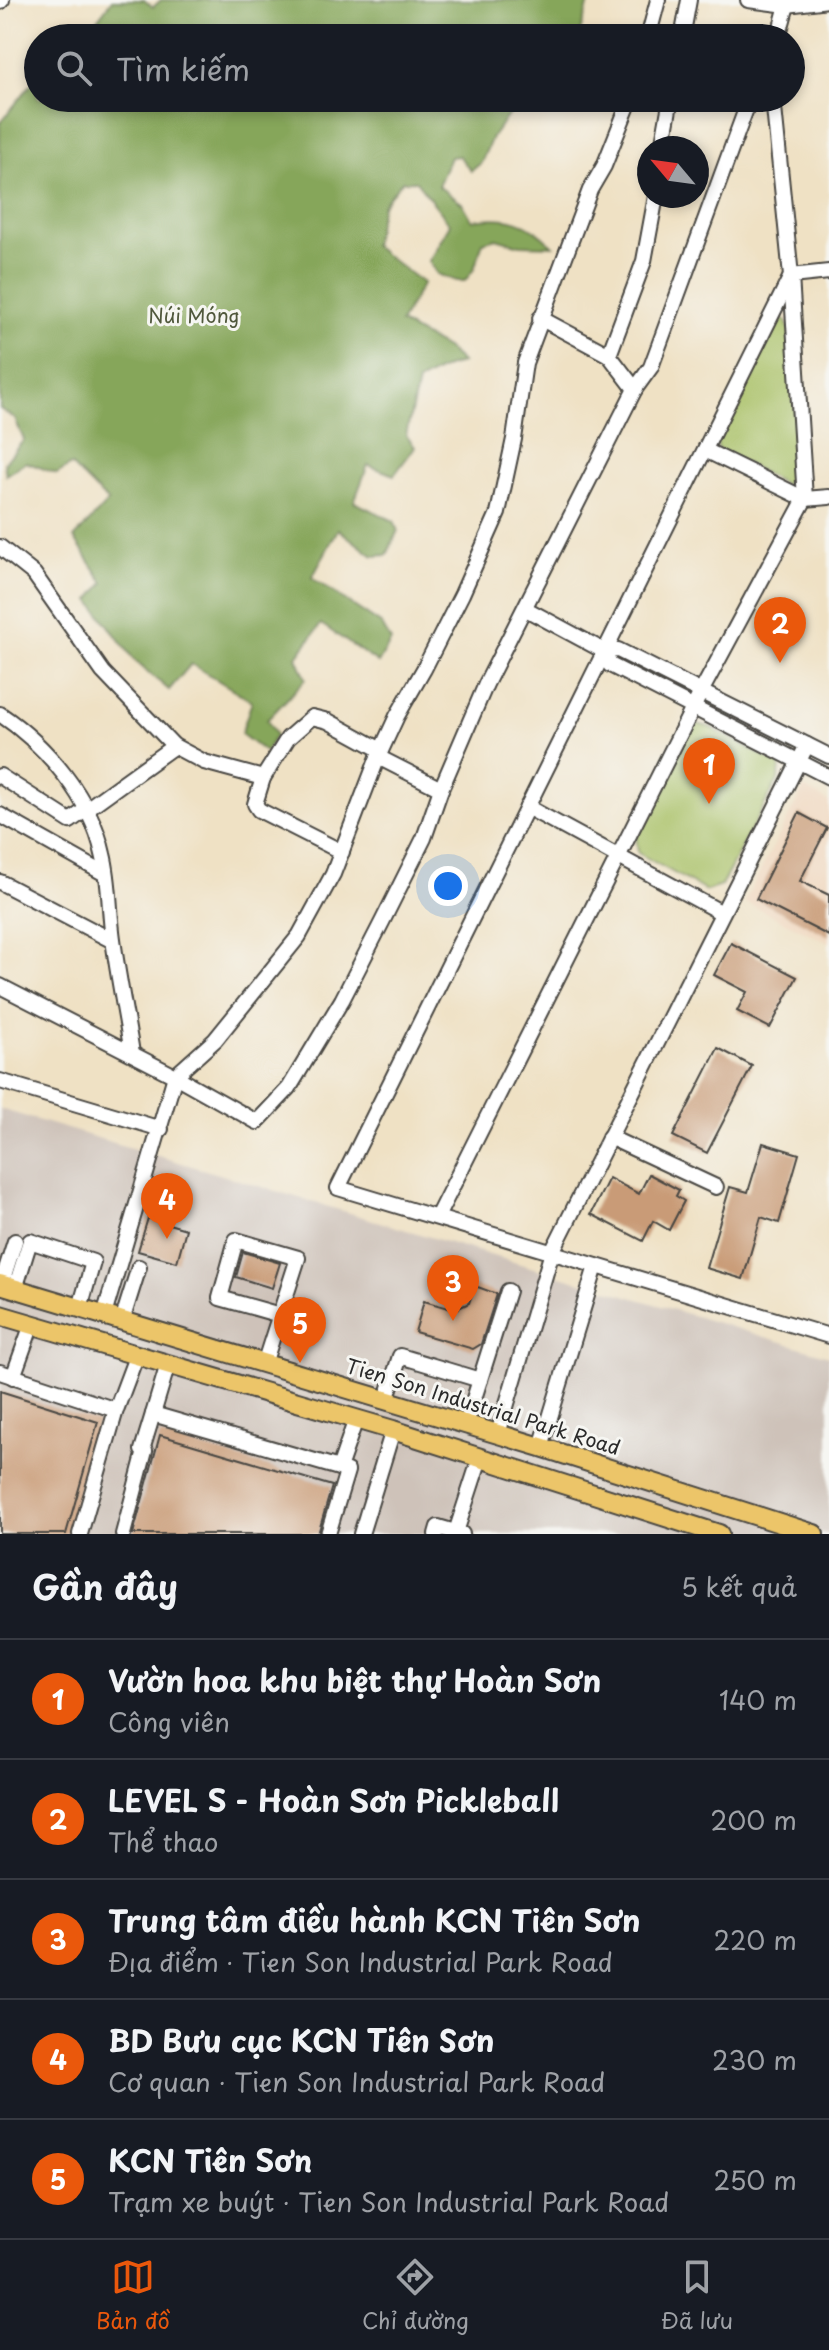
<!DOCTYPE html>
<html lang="vi">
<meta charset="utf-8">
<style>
:root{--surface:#171b24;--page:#20242c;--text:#f1f3f6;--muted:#9ea1a6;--line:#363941;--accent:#ea580c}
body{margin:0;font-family:"Playpen Sans",sans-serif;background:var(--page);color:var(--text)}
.compass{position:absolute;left:637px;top:136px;width:72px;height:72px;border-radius:50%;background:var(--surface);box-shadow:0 4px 12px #0003;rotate:299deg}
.you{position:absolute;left:448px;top:886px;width:28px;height:28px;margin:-20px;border:6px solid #fff;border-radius:50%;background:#1a73e8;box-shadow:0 0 0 12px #1a73e833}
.badge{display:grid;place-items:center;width:52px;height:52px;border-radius:50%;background:var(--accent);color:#fff;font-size:26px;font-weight:700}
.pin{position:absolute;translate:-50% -66px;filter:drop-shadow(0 2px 4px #0008)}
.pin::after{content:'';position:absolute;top:42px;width:28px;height:24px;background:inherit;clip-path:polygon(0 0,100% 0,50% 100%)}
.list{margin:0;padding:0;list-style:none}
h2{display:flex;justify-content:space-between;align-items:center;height:104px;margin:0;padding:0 32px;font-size:34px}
h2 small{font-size:26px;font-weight:400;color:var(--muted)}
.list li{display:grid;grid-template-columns:52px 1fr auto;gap:24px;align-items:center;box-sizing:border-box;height:120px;padding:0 32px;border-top:2px solid var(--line)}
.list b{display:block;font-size:30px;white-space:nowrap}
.list p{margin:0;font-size:26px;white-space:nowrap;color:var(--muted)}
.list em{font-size:26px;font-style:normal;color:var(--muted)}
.icon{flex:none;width:44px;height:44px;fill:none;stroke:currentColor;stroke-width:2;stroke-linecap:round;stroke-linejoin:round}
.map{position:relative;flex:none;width:829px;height:1534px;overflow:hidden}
.search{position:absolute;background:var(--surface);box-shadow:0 4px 12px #0003;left:24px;right:24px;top:24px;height:88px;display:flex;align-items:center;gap:20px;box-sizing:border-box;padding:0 28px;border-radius:44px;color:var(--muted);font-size:30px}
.sheet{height:704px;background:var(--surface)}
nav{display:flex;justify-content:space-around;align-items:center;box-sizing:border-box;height:112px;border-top:2px solid var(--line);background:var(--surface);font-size:22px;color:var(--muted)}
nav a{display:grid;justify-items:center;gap:4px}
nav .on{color:var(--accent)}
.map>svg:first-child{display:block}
.built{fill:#f0d6bc}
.industrial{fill:#cec2b9}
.green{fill:#a8c065;stroke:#6a7648;stroke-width:2}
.forest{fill:#86a65a;stroke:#586842;stroke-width:2}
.building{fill:#c99b77}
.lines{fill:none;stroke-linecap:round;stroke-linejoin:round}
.minor-casing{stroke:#484642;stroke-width:18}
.major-casing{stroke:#484642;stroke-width:22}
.minor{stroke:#fff;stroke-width:14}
.major{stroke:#ecc569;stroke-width:18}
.labels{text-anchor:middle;stroke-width:6;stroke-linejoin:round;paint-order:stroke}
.park-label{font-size:20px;fill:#50583c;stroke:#f6f6f2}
.street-label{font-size:20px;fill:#2b2b2b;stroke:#f6f6f2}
</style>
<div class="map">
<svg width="829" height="1534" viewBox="0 0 829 1534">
<rect width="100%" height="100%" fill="#f6f6f2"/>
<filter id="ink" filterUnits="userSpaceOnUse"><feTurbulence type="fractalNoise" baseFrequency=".0125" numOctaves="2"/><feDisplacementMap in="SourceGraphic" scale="16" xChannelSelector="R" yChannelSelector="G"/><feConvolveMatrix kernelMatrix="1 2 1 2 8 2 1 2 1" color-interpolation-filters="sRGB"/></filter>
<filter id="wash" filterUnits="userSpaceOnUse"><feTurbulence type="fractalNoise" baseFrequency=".006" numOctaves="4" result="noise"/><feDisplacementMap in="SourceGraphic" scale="32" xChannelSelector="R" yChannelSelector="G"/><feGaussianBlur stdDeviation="1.8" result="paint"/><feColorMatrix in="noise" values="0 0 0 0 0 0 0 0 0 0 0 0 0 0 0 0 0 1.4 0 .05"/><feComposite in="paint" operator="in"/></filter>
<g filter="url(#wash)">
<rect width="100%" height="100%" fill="#efe1c4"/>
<path class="built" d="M 804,788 L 829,802 L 829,943 L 744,902 Z"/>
<path class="industrial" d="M 0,1109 L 829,1356 L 829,1534 L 0,1534 Z"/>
<g class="green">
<path d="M 780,319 L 786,321 L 789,329 L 800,481 L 790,487 L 718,449 L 717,442 Z"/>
<path d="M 698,724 L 709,727 L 780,765 L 779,778 L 721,886 L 706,891 L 638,853 L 636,835 L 689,728 Z"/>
</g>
<g class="forest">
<path d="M 112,0 L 144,0 L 153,7 L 161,0 L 590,0 L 578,38 L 83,38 Z"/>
<path d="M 36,78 L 38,98 L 521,98 L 492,137 L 481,163 L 471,171 L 459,156 L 450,157 L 438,186 L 463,204 L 472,220 C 507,215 529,220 553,246 L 520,245 L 496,238 L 483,242 L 474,269 L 465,281 L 456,281 L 437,274 L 429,261 L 450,224 L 416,181 L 402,181 L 382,205 L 373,246 L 423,283 L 400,323 L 446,348 L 462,363 L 446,367 L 418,382 L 406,435 L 415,447 L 394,475 L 368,465 L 354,502 L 394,521 L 398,530 L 387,555 L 373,556 L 338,529 L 312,578 L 382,625 L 391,641 L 378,663 L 321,624 L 297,657 L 306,679 L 267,720 L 276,735 L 265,752 L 241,734 L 252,701 L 191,664 L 169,690 L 135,661 L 90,600 L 104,583 L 74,538 L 108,502 L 71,465 L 57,474 L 26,462 L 6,475 L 4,463 L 24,440 L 15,419 L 0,409 L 0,123 Z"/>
</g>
<g id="blocks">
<g class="building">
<path d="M 799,813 L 827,828 L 800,881 L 829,895 L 829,936 L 756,899 Z"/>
<path d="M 731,943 L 797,977 L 770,1028 L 737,1011 L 747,992 L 714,975 Z"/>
<path d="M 718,1048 L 752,1066 L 707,1153 L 673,1136 Z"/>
<path d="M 763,1143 L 799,1154 L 779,1223 L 761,1217 L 743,1279 L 706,1268 L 730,1187 L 748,1192 Z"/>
<path d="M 649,1174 L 679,1190 L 676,1196 L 684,1201 L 669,1230 L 653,1221 L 643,1241 L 591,1214 L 609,1178 L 639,1194 Z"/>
<path d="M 148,1218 L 186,1229 L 177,1262 L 138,1251 Z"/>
<path d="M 243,1252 L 280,1263 L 272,1288 L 236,1277 Z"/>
<path d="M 475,1286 L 497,1294 L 481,1344 L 473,1349 L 415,1332 L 424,1301 L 455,1310 L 469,1303 Z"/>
<path d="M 0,1391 L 98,1422 L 66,1534 L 0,1534 Z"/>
<path d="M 160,1435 L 332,1486 L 318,1534 L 133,1534 Z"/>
</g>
</g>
</g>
<g filter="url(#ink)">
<use href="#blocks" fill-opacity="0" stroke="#484642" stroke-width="2"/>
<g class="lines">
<defs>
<g id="minor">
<path d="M 748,0 L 787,5 L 828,0"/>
<path d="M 0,2 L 2,0"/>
<path d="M 648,38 L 658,0"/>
<path d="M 682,38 L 689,0"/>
<path d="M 778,38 L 787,5 L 785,0"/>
<path d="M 662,148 L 671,98"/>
<path d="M 829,272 L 791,276 L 338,1188 L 829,1336"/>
<path d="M 540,318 L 609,355"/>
<path d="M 635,389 L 609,355 L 644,261 L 656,196"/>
<path d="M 705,450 L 805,499 L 829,497"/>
<path d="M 0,547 L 34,574 L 103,672 L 174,746 L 204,762 L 263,778 L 288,738 L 312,717 L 328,721 L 381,750"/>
<path d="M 526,609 L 604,651 L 618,650 L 829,756"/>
<path d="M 604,651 L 610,665 L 829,777"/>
<path d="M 0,714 C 46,745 91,798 103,854 C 110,881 109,911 113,939 C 118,977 126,1015 132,1053"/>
<path d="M 378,757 L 441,789"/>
<path d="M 0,776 L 70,821 L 174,746"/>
<path d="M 263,778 L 255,804 L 259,810 L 342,852"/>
<path d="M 527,807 L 722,913"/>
<path d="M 0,815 L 105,874"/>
<path d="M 0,882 L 113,941"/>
<path d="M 0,986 L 175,1076 L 257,1122 L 289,1088 L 342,1000 L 382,922 L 424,838 L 441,789 L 486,684 L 635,389 L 651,367 L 750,98"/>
<path d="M 0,1081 L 161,1129"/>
<path d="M 609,1137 L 716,1187"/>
<path d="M 437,1217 L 701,692 L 805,499 L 791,276 L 773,98"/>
<path d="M 1,1285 L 15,1241"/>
<path d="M 15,1289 L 30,1241 L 93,1262 L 80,1308"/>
<path d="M 104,1315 L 175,1076 L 215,1040 L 299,936 L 333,874 L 378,757 L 397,716 L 424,669 L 462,594 L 498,513 L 514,439 L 525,363 L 590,190 L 604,166 L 631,98"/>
<path d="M 122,1321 L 139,1267"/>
<path d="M 264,1364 L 298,1258 L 236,1240 L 220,1298 L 280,1315"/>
<path d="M 0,1372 L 116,1410"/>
<path d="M 13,1377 L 32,1324"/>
<path d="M 386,1401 L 400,1356 L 480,1380"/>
<path d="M 153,1414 L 168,1364"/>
<path d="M 466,1424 L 508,1291"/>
<path d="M 498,1434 L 552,1252 L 807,745"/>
<path d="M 541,1447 L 596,1266"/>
<path d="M 456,1532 L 480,1458"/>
<path d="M 80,1534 L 116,1410 L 137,1354"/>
<path d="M 123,1534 L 145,1451 L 142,1450 L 153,1414 L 339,1468"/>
<path d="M 328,1534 L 347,1471 L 339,1468 L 356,1419"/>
<path d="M 361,1534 L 393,1430"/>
<path d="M 436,1534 L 438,1527 L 462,1534"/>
</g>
<g id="major">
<path d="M 0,1284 L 541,1447 L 814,1534"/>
<path d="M 0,1315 L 393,1430 L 719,1534"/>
</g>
</defs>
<use href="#minor" class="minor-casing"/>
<use href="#major" class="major-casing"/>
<use href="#minor" class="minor"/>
<use href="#major" class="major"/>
</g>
</g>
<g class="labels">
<g class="park-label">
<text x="194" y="323">Núi Móng</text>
</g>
<g class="street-label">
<text transform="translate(483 1407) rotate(17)" y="7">Tien Son Industrial Park Road</text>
</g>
</g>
</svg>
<svg class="compass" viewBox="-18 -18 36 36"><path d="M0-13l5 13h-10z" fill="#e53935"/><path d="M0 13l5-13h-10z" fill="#9ea1a6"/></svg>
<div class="you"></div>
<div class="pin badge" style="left:709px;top:804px">1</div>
<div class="pin badge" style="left:780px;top:663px">2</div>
<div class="pin badge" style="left:453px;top:1321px">3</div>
<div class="pin badge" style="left:167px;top:1239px">4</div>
<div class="pin badge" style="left:300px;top:1363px">5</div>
<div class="search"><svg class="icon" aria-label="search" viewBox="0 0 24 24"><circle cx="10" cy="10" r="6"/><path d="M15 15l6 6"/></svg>Tìm kiếm</div>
</div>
<section class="sheet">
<h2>Gần đây<small>5 kết quả</small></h2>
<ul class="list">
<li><span class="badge">1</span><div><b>Vườn hoa khu biệt thự Hoàn Sơn</b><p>Công viên</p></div><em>140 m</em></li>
<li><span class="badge">2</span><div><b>LEVEL S - Hoàn Sơn Pickleball</b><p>Thể thao</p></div><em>200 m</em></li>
<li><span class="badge">3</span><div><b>Trung tâm điều hành KCN Tiên Sơn</b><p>Địa điểm · Tien Son Industrial Park Road</p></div><em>220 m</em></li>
<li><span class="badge">4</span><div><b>BD Bưu cục KCN Tiên Sơn</b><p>Cơ quan · Tien Son Industrial Park Road</p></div><em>230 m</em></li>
<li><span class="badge">5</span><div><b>KCN Tiên Sơn</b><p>Trạm xe buýt · Tien Son Industrial Park Road</p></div><em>250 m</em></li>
</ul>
</section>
<nav>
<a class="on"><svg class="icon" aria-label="map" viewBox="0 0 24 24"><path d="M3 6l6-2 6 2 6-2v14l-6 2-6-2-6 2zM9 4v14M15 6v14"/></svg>Bản đồ</a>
<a><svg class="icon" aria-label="directions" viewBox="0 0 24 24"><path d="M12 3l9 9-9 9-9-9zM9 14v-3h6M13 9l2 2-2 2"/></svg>Chỉ đường</a>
<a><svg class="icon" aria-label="saved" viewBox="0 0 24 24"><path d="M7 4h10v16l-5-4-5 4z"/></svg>Đã lưu</a>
</nav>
